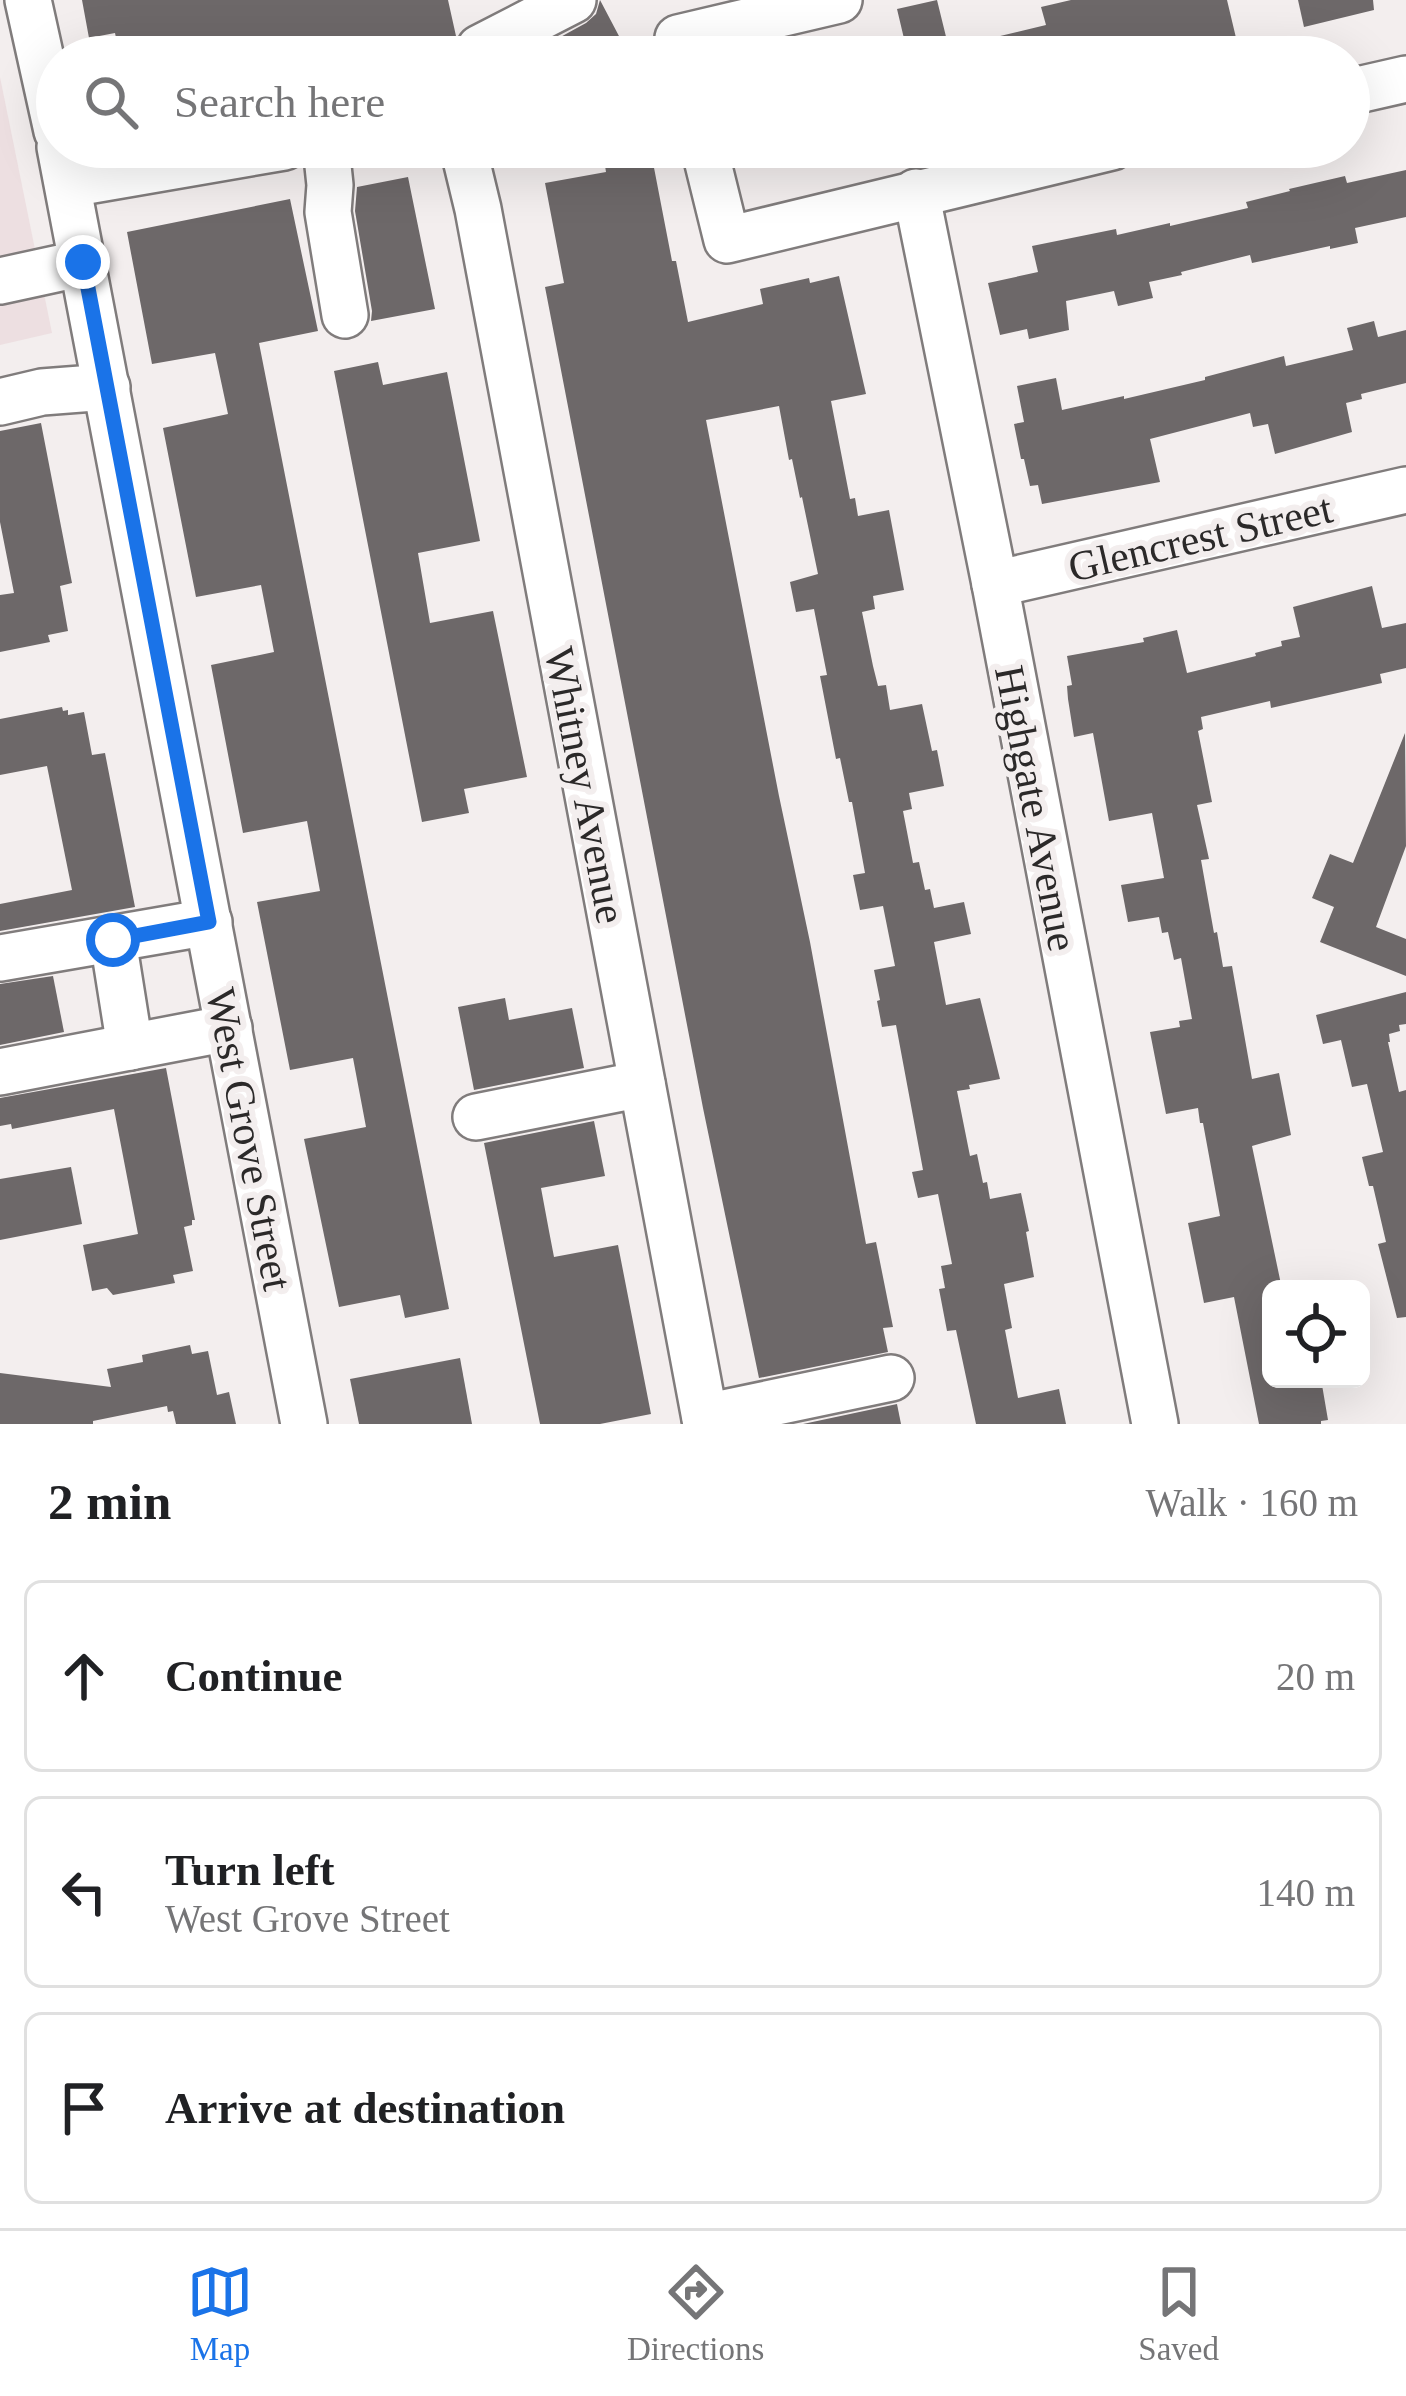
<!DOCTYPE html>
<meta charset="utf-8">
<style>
:root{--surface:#fff;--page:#f6f6f6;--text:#202124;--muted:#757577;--line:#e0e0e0;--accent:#1a73e8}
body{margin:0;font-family:"Times New Roman",serif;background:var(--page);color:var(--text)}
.controls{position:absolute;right:36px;bottom:36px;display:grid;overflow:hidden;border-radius:18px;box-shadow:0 12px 48px #0002}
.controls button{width:108px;height:108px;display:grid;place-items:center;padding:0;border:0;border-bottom:3px solid var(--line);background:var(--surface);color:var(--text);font:60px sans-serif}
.stop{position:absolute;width:36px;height:36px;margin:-27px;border:9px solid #1a73e8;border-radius:50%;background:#fff}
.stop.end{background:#1a73e8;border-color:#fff;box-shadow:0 3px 12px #0008}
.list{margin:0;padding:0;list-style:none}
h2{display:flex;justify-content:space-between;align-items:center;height:156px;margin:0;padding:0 48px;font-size:51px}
h2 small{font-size:39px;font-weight:400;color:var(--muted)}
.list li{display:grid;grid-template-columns:78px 1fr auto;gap:36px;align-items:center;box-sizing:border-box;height:192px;margin:0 24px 24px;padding:0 24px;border:3px solid var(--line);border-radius:18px}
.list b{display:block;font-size:45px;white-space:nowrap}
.list p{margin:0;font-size:39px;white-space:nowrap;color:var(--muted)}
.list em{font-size:39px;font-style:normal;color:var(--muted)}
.icon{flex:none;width:66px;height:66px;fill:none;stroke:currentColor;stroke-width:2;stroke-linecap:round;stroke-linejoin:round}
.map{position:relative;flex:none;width:1406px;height:1424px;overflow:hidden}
.search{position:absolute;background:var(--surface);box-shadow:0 12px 48px #0002;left:36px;right:36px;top:36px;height:132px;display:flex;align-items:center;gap:30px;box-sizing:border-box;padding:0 42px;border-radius:66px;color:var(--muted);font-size:45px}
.sheet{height:804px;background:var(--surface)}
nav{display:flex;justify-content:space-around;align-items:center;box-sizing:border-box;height:168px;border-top:3px solid var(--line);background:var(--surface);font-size:33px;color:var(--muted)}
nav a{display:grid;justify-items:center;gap:6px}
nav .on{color:var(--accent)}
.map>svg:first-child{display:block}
.built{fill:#eddfe1}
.building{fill:#6d6869}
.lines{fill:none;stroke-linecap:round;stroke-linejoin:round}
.minor-casing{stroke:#807c7c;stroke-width:50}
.minor{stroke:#fff;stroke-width:45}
.route{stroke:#1a73e8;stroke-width:15}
.labels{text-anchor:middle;stroke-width:12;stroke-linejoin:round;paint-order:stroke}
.street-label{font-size:42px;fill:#2b2929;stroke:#f3eeee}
</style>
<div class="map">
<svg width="1406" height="1424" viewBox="0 0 1406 1424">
<rect width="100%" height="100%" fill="#f3eeee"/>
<path class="built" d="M 0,77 L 52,333 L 0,345 Z"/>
<g class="building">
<path d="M 82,0 L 448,0 L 456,36 L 452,42 L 376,57 L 120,57 L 115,33 L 89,38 Z"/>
<path d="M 600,0 L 630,57 L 524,57 L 586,23 L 596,14 Z"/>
<path d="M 937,0 L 951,57 L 914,57 L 911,46 L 906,47 L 897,9 Z"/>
<path d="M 1071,0 L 1227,0 L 1237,42 L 1183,55 L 1181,48 L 1141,57 L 955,57 L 954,47 L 1046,25 L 1041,7 Z"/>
<path d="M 1298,0 L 1373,0 L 1374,10 L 1304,27 Z"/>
<path d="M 602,147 L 650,147 L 672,261 L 676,261 L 688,322 L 763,304 L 760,289 L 809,278 L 810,283 L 839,276 L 866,394 L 831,401 L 850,499 L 855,498 L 858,516 L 889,510 L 904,590 L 873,596 L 875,609 L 862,612 L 873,666 L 878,686 L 886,685 L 890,710 L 922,704 L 932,751 L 937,750 L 944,786 L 909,793 L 912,809 L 903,811 L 913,863 L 919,862 L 925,890 L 930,889 L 934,908 L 964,902 L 971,934 L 934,942 L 946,1005 L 980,998 L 1000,1079 L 969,1085 L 970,1089 L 957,1091 L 970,1156 L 977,1154 L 983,1183 L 987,1182 L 990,1199 L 1021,1193 L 1029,1231 L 1026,1232 L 1034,1277 L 1004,1284 L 1012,1328 L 1005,1330 L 1018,1398 L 1059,1389 L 1066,1424 L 976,1424 L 956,1330 L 947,1331 L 939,1289 L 945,1288 L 941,1266 L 952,1264 L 938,1194 L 918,1198 L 912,1172 L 923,1170 L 896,1025 L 882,1027 L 877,1001 L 880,1000 L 874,970 L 895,966 L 883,906 L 860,910 L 853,875 L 865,873 L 852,802 L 849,802 L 840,758 L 836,759 L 820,676 L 827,675 L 814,609 L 796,612 L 790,582 L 818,574 L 802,497 L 800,498 L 792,459 L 789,460 L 779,406 L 706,420 L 779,796 L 810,942 L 866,1244 L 876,1242 L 893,1327 L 883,1328 L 888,1352 L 759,1378 L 703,1108 L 545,287 L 564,283 L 545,183 L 606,172 Z"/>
<path d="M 1406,170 L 1406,217 L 1355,228 L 1358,243 L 1330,249 L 1330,246 L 1252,263 L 1250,255 L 1181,272 L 1182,275 L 1149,282 L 1153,298 L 1118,306 L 1114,291 L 1066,301 L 1069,330 L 1029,339 L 1027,329 L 1000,335 L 988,283 L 1038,272 L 1032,246 L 1116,229 L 1117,235 L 1170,223 L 1170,226 L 1248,208 L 1246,202 L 1290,191 L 1289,189 L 1345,176 L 1347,183 Z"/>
<path d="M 408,177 L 435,309 L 371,321 L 372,311 L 355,211 L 357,187 Z"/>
<path d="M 290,199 L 318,331 L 259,343 L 449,1309 L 405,1318 L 400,1295 L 339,1307 L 304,1139 L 366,1127 L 353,1058 L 290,1070 L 257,902 L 320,891 L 307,821 L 243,833 L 211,665 L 274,652 L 261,585 L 196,597 L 163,428 L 228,414 L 215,353 L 152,364 L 127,232 Z"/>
<path d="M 1374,321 L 1378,337 L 1406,330 L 1406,383 L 1361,394 L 1362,399 L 1346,403 L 1352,432 L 1275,454 L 1268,424 L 1253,427 L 1250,413 L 1150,439 L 1160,482 L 1042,504 L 1038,485 L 1030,486 L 1024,459 L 1021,459 L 1014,424 L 1024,422 L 1017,386 L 1056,378 L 1062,410 L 1124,396 L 1124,399 L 1205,380 L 1205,377 L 1284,356 L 1286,366 L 1353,350 L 1347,328 Z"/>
<path d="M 378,362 L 383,385 L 447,372 L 480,541 L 418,553 L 430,623 L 493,611 L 527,777 L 464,789 L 469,813 L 422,822 L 334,371 Z"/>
<path d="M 41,423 L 72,583 L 60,586 L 68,631 L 48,635 L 50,642 L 0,652 L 0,595 L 14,593 L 0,522 L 0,431 Z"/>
<path d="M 1372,586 L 1382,628 L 1406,623 L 1406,668 L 1380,674 L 1382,683 L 1271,708 L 1270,701 L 1201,717 L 1203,729 L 1198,731 L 1212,802 L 1197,805 L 1209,859 L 1201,860 L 1214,933 L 1217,932 L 1223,967 L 1232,966 L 1252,1079 L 1279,1073 L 1291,1135 L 1252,1146 L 1282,1289 L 1271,1289 L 1271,1379 L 1321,1379 L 1328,1420 L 1321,1421 L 1321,1424 L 1259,1424 L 1234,1297 L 1204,1303 L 1188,1223 L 1220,1216 L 1203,1123 L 1200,1123 L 1198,1108 L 1166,1114 L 1150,1032 L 1180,1027 L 1179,1021 L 1192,1019 L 1181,958 L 1174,960 L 1168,932 L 1162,933 L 1159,917 L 1128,922 L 1121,885 L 1164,878 L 1152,813 L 1109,821 L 1093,733 L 1074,737 L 1068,699 L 1067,686 L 1072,685 L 1067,656 L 1144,642 L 1143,638 L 1177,630 L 1187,673 L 1256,656 L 1255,653 L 1282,646 L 1281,641 L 1300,637 L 1293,607 Z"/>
<path d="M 62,707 L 63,711 L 68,710 L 68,715 L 84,712 L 92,755 L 105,753 L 135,907 L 0,931 L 0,904 L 72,890 L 47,766 L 0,775 L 0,719 Z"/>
<path d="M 1405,733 L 1406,846 L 1376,927 L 1406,939 L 1406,976 L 1320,942 L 1334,907 L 1312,898 L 1330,854 L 1353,863 Z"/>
<path d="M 53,976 L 64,1032 L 0,1045 L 0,984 Z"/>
<path d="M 1406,992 L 1406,1024 L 1399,1025 L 1400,1031 L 1389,1034 L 1390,1042 L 1388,1042 L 1399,1092 L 1406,1090 L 1406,1317 L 1397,1318 L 1378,1244 L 1386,1242 L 1373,1186 L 1369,1186 L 1362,1157 L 1383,1152 L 1367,1084 L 1352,1087 L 1341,1040 L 1323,1044 L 1316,1015 Z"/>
<path d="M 505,998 L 509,1020 L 572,1008 L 584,1068 L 474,1090 L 458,1007 Z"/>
<path d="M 166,1068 L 195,1220 L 192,1220 L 192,1225 L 184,1227 L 193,1271 L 173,1275 L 175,1283 L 113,1295 L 107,1288 L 92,1291 L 83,1245 L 138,1234 L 114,1109 L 12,1129 L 11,1124 L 0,1126 L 0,1098 Z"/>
<path d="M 594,1121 L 605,1176 L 541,1188 L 549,1231 L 554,1257 L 618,1245 L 651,1414 L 600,1424 L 540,1424 L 484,1143 Z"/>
<path d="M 71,1167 L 82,1224 L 0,1240 L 0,1179 Z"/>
<path d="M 190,1345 L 192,1354 L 208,1351 L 217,1395 L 229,1392 L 236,1424 L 176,1424 L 173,1411 L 168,1412 L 167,1406 L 93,1421 L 93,1424 L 0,1424 L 0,1373 L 111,1387 L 107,1369 L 143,1362 L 142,1355 Z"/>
<path d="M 460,1358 L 472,1424 L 359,1424 L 350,1379 Z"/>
<path d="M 897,1404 L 901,1424 L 803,1424 Z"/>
</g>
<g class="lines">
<defs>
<g id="minor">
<path d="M 28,0 L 57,131"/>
<path d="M 475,57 L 480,48 L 573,0"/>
<path d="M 682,57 L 678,38 L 839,0"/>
<path d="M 1349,92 L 1406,79"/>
<path d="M 60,147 L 304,1424"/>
<path d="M 326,147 L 330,185 L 328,212 L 345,315"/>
<path d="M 463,147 L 478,209 L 706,1424"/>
<path d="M 704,147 L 727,240 L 1112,147"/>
<path d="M 69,184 L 284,147"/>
<path d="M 916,192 L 995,584 L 1155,1424"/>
<path d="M 0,281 L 83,263"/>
<path d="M 0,402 L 42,392 L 107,387"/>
<path d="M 995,584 L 1406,490"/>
<path d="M 113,940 L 130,1047"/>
<path d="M 0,958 L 209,922"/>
<path d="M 0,1072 L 229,1028"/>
<path d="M 476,1117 L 642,1084"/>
<path d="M 705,1417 L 891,1378"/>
</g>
</defs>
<use href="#minor" class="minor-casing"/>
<use href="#minor" class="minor"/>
</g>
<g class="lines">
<path class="route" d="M 83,262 L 209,922 L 113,940"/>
</g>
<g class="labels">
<g class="street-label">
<text transform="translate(1200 537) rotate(-13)" y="15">Glencrest Street</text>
<text transform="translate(586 785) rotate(79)" y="15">Whitney Avenue</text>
<text transform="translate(1037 808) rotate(79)" y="15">Highgate Avenue</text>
<text transform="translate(250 1139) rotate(79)" y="15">West Grove Street</text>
</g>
</g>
</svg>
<div class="controls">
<button><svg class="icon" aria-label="locate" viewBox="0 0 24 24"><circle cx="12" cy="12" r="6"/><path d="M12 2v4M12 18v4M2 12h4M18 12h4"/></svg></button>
</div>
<div class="stop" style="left:113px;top:940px"></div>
<div class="stop end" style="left:83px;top:262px"></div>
<div class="search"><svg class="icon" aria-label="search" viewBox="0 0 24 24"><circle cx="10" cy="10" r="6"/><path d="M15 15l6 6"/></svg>Search here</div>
</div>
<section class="sheet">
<h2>2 min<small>Walk · 160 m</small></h2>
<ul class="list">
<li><svg class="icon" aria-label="ahead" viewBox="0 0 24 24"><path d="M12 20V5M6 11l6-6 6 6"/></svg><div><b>Continue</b></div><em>20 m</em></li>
<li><svg class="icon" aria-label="left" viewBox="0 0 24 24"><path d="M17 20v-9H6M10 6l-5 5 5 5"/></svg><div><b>Turn left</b><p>West Grove Street</p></div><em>140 m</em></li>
<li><svg class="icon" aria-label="arrive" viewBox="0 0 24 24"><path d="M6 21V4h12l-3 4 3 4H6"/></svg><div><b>Arrive at destination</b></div></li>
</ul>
</section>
<nav>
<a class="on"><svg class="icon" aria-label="map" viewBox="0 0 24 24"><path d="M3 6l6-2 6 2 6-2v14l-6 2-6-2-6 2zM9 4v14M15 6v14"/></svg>Map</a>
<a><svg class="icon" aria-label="directions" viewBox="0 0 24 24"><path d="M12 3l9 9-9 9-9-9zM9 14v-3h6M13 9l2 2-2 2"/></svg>Directions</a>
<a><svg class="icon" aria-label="saved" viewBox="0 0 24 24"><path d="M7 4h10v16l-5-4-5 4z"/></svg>Saved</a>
</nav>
